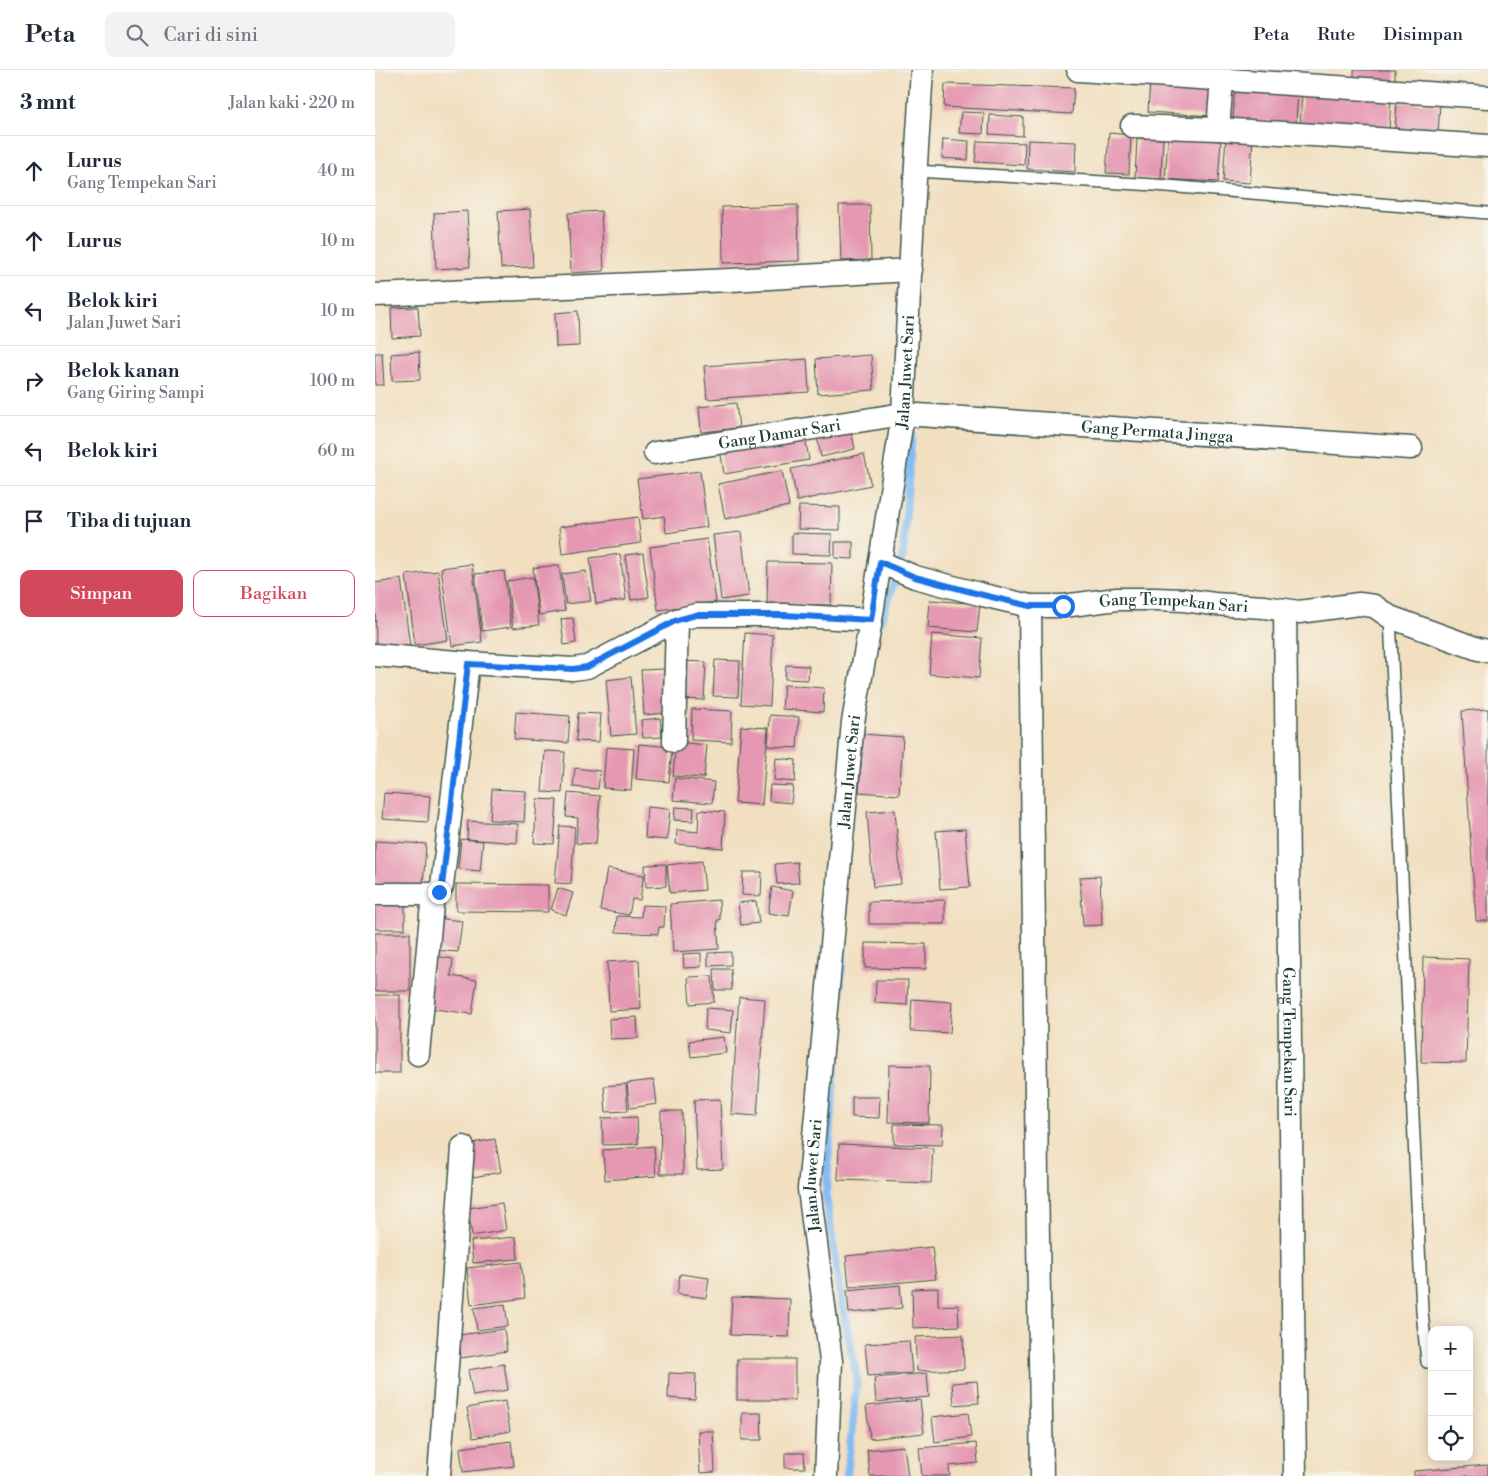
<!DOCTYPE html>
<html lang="id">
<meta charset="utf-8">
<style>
:root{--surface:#fff;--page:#f2f2f3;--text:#1f2937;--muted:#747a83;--line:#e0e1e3;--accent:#d1495b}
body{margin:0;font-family:"Libre Bodoni",serif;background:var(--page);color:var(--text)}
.controls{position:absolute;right:15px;bottom:15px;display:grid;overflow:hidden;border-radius:10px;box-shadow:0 2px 12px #0003}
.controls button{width:45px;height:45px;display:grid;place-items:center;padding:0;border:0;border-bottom:1px solid var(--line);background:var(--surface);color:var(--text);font:25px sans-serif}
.stop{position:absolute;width:15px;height:15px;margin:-11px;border:4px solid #1a73e8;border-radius:50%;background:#fff}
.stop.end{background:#1a73e8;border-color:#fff;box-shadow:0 1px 5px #0008}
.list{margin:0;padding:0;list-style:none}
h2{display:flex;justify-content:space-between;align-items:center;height:65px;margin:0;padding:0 20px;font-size:21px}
h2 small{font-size:16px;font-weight:400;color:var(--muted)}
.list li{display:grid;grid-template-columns:32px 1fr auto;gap:15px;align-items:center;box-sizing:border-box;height:70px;padding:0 20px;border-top:1px solid var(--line)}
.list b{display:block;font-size:19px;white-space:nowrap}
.list p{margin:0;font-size:16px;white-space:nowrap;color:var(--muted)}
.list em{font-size:16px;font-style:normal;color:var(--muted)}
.actions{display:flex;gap:10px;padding:15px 20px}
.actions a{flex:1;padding:11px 0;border:1px solid var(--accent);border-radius:10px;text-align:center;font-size:18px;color:var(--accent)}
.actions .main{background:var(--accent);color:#fff}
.icon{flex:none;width:28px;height:28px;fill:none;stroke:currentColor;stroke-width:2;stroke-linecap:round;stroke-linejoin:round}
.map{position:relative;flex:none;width:1113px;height:1406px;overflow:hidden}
header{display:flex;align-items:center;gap:30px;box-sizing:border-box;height:70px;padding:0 25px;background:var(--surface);border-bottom:1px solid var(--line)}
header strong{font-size:24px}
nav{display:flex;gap:28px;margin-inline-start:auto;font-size:18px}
.search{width:350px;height:45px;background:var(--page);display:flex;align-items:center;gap:12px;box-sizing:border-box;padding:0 18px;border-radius:10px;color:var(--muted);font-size:19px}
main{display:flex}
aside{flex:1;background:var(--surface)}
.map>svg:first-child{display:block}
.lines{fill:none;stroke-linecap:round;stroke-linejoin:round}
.stream{stroke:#83bcf4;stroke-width:8}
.building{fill:#e598b2}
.lane-casing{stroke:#3e5549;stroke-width:14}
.street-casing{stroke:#3e5549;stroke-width:25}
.lane{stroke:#fff;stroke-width:11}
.street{stroke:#fff;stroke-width:22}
.route{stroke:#1a73e8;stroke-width:6}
.labels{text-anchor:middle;stroke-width:4.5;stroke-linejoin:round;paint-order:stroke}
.street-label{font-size:16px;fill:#1f3d34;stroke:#f7f3e8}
</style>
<header>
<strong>Peta</strong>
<div class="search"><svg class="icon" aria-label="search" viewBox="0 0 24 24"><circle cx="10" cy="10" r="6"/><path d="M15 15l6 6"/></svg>Cari di sini</div>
<nav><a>Peta</a><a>Rute</a><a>Disimpan</a></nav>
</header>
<main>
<aside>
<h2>3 mnt<small>Jalan kaki · 220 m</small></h2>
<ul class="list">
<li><svg class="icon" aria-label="ahead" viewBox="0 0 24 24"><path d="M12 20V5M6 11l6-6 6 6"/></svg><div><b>Lurus</b><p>Gang Tempekan Sari</p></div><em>40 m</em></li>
<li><svg class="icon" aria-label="ahead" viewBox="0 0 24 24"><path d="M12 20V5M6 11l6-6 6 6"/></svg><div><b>Lurus</b></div><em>10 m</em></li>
<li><svg class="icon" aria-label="left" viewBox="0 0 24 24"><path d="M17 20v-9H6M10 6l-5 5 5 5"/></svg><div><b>Belok kiri</b><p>Jalan Juwet Sari</p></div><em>10 m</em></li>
<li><svg class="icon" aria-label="right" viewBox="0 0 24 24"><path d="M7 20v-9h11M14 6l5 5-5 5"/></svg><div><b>Belok kanan</b><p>Gang Giring Sampi</p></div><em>100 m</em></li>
<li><svg class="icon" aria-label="left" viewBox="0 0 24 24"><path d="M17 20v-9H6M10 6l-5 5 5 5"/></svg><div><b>Belok kiri</b></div><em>60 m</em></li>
<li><svg class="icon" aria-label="arrive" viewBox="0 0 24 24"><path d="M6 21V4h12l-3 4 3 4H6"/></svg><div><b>Tiba di tujuan</b></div></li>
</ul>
<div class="actions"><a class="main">Simpan</a><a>Bagikan</a></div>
</aside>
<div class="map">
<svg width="1113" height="1406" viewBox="0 0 1113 1406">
<rect width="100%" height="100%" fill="#f7f3e8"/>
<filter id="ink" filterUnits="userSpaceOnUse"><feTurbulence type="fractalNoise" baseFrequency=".02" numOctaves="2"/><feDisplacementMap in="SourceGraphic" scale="10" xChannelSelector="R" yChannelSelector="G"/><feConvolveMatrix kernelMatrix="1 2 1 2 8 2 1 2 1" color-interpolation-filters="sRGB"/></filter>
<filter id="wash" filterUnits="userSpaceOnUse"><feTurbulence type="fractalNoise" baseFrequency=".0096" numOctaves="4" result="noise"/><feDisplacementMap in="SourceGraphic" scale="20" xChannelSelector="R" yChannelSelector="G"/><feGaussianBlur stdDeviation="1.12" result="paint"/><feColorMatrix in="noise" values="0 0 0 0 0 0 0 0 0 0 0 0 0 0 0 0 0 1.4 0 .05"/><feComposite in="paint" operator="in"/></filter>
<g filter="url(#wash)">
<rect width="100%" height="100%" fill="#f1dfc0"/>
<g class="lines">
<g class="stream">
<path d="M 506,551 L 528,485 L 537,356"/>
<path d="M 469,867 L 451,1126 L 465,1222 L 482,1309 L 472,1406"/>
</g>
</g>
<g id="blocks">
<g class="building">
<path d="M 979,0 L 1020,0 L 1020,10 L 979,8 Z"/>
<path d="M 775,10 L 838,14 L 837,46 L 773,42 Z"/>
<path d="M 570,14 L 699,18 L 697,44 L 569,37 Z"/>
<path d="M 860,18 L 923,22 L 921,53 L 858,49 Z"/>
<path d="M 927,23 L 1016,29 L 1014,62 L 925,57 Z"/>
<path d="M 1022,32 L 1065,34 L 1063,64 L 1020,61 Z"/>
<path d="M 586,42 L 609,43 L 608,64 L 584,63 Z"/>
<path d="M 615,45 L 648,47 L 648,66 L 614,64 Z"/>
<path d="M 734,63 L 756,65 L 754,104 L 731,103 Z"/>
<path d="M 851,66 L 878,68 L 875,113 L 848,111 Z"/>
<path d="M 793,67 L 846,70 L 843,112 L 790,109 Z"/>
<path d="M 762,68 L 788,69 L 786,109 L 760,108 Z"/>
<path d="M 568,69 L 594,71 L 593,90 L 567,88 Z"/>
<path d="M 653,70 L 701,72 L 700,102 L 652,99 Z"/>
<path d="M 602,71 L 650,73 L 649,95 L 600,92 Z"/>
<path d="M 423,135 L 424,191 L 348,193 L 347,137 Z"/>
<path d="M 464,135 L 495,135 L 496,190 L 466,191 Z"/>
<path d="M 155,139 L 158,197 L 126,198 L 123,141 Z"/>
<path d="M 92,141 L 95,197 L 61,199 L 59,143 Z"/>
<path d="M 226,141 L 229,201 L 196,203 L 193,143 Z"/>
<path d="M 43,237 L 45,266 L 17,268 L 16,238 Z"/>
<path d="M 203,241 L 204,276 L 181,277 L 180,243 Z"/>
<path d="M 44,282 L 45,310 L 17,311 L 16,284 Z"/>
<path d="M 0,283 L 7,283 L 9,315 L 0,315 Z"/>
<path d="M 496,285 L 499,320 L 443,324 L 441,289 Z"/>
<path d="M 432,289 L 434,322 L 332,329 L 329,296 Z"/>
<path d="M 361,333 L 364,358 L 326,362 L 324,337 Z"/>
<path d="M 476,360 L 480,379 L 446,387 L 442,366 Z"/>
<path d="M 430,366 L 434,390 L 349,404 L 345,379 Z"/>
<path d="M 489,384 L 496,415 L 422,431 L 416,399 Z"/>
<path d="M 325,401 L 332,457 L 291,463 L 289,446 L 268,449 L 262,409 Z"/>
<path d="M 407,401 L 414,436 L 350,449 L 343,414 Z"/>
<path d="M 424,436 L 465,437 L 465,460 L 423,459 Z"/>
<path d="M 263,447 L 266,473 L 187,484 L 184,457 Z"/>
<path d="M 366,462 L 374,526 L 346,530 L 338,465 Z"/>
<path d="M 417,463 L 457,464 L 456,485 L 417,484 Z"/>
<path d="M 332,469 L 341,532 L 283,540 L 275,477 Z"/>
<path d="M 460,472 L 478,472 L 478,489 L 460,488 Z"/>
<path d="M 268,483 L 274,527 L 256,530 L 250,485 Z"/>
<path d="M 245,484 L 251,530 L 221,534 L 215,488 Z"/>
<path d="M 393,492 L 457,493 L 456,535 L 392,534 Z"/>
<path d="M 97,494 L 107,572 L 77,576 L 66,498 Z"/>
<path d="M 184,495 L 190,541 L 164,545 L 158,498 Z"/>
<path d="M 63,501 L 73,570 L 40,575 L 31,505 Z"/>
<path d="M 129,501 L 136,557 L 107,561 L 100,504 Z"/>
<path d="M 211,501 L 216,531 L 191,534 L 187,504 Z"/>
<path d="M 158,507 L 164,555 L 138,558 L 132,511 Z"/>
<path d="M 26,509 L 35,576 L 1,581 L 0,513 Z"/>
<path d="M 555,530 L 605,534 L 602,562 L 553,558 Z"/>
<path d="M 198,548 L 201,573 L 189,575 L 186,549 Z"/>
<path d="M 370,563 L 398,565 L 395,636 L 366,634 Z"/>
<path d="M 557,564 L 607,568 L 604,608 L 554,604 Z"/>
<path d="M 340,590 L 365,591 L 363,627 L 338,626 Z"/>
<path d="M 306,591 L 331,592 L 329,630 L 304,629 Z"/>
<path d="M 411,595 L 434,596 L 433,610 L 410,609 Z"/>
<path d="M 289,599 L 292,643 L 269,645 L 266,600 Z"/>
<path d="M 256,607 L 261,664 L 236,666 L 231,610 Z"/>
<path d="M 409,615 L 449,618 L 448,642 L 407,639 Z"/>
<path d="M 317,639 L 357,641 L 356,672 L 316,670 Z"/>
<path d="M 1113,639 L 1113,851 L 1101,851 L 1087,641 Z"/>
<path d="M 141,642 L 195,646 L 193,673 L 139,669 Z"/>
<path d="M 203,643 L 226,644 L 224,672 L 201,671 Z"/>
<path d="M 395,645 L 424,647 L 422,678 L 393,676 Z"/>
<path d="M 285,648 L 287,667 L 268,668 L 266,650 Z"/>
<path d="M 366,656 L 393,658 L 387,735 L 360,733 Z"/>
<path d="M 488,664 L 528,667 L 524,725 L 484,722 Z"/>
<path d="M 301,672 L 332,675 L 329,708 L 298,706 Z"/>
<path d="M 264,674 L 297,677 L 294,712 L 261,709 Z"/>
<path d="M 231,677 L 259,679 L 256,720 L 228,718 Z"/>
<path d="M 170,681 L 190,682 L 187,723 L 167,722 Z"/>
<path d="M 401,688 L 421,690 L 420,712 L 399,710 Z"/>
<path d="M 200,698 L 225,701 L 223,719 L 198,717 Z"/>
<path d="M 300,708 L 339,712 L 337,733 L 298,730 Z"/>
<path d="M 395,715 L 418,716 L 416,733 L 394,731 Z"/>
<path d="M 117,719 L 151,721 L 149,752 L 115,750 Z"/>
<path d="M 9,723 L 55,726 L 53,752 L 7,749 Z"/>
<path d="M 193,723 L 225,726 L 221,774 L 201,773 L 203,748 L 191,747 Z"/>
<path d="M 162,729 L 182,730 L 179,774 L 159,773 Z"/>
<path d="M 272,737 L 295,739 L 292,770 L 270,768 Z"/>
<path d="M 300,737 L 319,738 L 318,751 L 299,750 Z"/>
<path d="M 324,740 L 350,742 L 348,778 L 301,774 L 302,760 L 323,762 Z"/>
<path d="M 520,740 L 526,814 L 498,817 L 492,742 Z"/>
<path d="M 93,751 L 143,754 L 142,773 L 92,769 Z"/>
<path d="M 185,756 L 200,757 L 196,814 L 180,813 Z"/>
<path d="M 590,759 L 595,817 L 565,819 L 561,761 Z"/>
<path d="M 86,769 L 108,771 L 105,801 L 83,799 Z"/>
<path d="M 0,771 L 51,774 L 48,816 L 0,813 Z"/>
<path d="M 327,791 L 330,820 L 295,823 L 292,795 Z"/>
<path d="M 422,792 L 424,813 L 402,814 L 400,794 Z"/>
<path d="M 291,794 L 291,816 L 271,817 L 270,795 Z"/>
<path d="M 232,799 L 269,805 L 265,830 L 257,829 L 254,845 L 225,840 Z"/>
<path d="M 368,802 L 387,802 L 386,826 L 367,825 Z"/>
<path d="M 725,806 L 727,855 L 708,856 L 705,807 Z"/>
<path d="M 81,814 L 173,815 L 173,842 L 81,841 Z"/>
<path d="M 397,817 L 418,821 L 414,846 L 393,843 Z"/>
<path d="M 183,818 L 198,823 L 191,845 L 176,840 Z"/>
<rect x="0" y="829" width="30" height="30"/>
<path d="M 344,830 L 345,850 L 342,850 L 344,879 L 298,882 L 295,834 Z"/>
<path d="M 570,830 L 570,854 L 494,854 L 494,832 Z"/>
<path d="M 381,831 L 384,853 L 366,855 L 363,833 Z"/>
<path d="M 267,835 L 290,836 L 289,857 L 284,857 L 283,864 L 241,862 L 242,846 L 266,847 Z"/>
<path d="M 61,848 L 87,851 L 83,882 L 58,880 Z"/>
<rect x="0" y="863" width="35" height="58"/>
<path d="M 490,873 L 551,874 L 551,899 L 490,898 Z"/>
<path d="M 356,882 L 356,895 L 333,896 L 333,883 Z"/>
<path d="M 326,883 L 326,897 L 309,898 L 308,884 Z"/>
<path d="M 59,886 L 78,889 L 76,906 L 102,910 L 97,944 L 52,938 Z"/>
<path d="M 1048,887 L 1094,889 L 1091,993 L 1046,992 Z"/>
<path d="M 264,890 L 266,939 L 234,941 L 232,892 Z"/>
<path d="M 339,899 L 356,899 L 357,920 L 340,920 Z"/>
<path d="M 337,906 L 339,932 L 315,934 L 313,907 Z"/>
<path d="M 501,910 L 533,910 L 532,935 L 500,933 Z"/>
<rect x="0" y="925" width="25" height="78"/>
<path d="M 364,927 L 390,929 L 382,1046 L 356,1044 Z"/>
<path d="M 537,929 L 577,932 L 575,963 L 535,961 Z"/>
<path d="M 331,938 L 358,940 L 356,963 L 330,960 Z"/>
<path d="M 262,947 L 263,968 L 235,969 L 234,949 Z"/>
<path d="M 349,967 L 351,983 L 316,987 L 314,971 Z"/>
<path d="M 514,995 L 555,996 L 554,1053 L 513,1052 Z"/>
<path d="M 279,1010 L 282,1034 L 255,1038 L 252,1013 Z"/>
<path d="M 251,1014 L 253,1041 L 231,1042 L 229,1016 Z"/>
<path d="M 477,1027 L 505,1027 L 504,1048 L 477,1047 Z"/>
<path d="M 345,1029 L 348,1099 L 322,1100 L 319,1030 Z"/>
<path d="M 286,1041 L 307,1041 L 308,1104 L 285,1104 Z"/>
<path d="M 262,1047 L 263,1074 L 228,1075 L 227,1048 Z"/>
<path d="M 519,1054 L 568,1055 L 567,1075 L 519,1074 Z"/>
<path d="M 120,1069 L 126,1102 L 98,1107 L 92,1074 Z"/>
<path d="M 464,1074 L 558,1078 L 556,1113 L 463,1110 Z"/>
<path d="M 279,1076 L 281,1106 L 230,1110 L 228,1080 Z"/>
<path d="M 127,1133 L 131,1160 L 97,1166 L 93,1138 Z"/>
<path d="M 141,1167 L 143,1189 L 98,1193 L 96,1171 Z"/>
<path d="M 557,1177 L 561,1209 L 474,1217 L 471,1186 Z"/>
<path d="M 146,1192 L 150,1228 L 96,1235 L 92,1198 Z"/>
<path d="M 305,1204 L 334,1208 L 331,1228 L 302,1224 Z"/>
<path d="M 525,1215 L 527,1238 L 474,1243 L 472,1220 Z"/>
<path d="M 563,1218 L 563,1236 L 583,1235 L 584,1256 L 538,1258 L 537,1219 Z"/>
<path d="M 357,1227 L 415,1229 L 414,1267 L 355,1265 Z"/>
<path d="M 130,1234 L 133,1256 L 102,1260 L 99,1238 Z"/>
<path d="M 129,1259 L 132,1281 L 86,1288 L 84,1265 Z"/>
<path d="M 588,1265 L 589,1299 L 542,1301 L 540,1267 Z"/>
<path d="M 534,1271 L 537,1303 L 493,1306 L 490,1274 Z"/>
<rect x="362" y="1289" width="58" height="41"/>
<path d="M 129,1294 L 133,1320 L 98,1326 L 93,1300 Z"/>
<path d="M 294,1303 L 321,1304 L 320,1330 L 293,1328 Z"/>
<path d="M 552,1303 L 554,1327 L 501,1332 L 499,1308 Z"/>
<path d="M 602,1311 L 604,1333 L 579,1335 L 577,1313 Z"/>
<path d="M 545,1330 L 549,1363 L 495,1369 L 491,1336 Z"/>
<path d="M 130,1331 L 135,1361 L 98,1368 L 92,1338 Z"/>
<path d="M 367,1343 L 386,1343 L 387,1370 L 367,1370 Z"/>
<path d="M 593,1343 L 596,1367 L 560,1372 L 557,1347 Z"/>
<path d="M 323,1361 L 338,1361 L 340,1402 L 325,1403 Z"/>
<path d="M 136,1371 L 139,1396 L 88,1402 L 85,1378 Z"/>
<path d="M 601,1373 L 603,1393 L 574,1396 L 575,1406 L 547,1406 L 544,1378 Z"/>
<path d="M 529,1376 L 533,1406 L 495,1406 L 492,1380 Z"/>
<path d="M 410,1383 L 429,1383 L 430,1398 L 410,1398 Z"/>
<path d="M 1113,1395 L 1113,1406 L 1039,1406 L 1039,1401 Z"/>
</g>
</g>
</g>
<g filter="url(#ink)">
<use href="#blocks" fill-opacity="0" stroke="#3e5549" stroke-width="1"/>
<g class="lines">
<defs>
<g id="lane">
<path d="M 540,101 L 780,115 L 1113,143"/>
<path d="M 1015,547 L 1047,1241 L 1052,1292"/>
</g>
<g id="street">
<path d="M 703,0 L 1113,27"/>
<path d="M 757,56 L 843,59 L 1113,76"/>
<path d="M 843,59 L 847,9"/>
<path d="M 0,225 L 356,210 L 536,200"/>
<path id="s1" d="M 280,383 L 528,344 L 1036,378"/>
<path id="s2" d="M 505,492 L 540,507 L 608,525 L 655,536 L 688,536 L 742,529 L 780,529 L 809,530 L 839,534 L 889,537 L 924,542 L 984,534 L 999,536 L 1015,547 L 1103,579 L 1113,581"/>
<path d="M 655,536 L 662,1107 L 667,1406"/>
<path id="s3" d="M 910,540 L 920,1406"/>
<path d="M 0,585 L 93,593 L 198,599 L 212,597 L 302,550 L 321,545 L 409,545 L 496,550"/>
<path d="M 299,671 L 302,550"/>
<path d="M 0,824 L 58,824 L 63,822 L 67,816 L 93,593"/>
<path d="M 43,984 L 58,824"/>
<path d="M 64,1406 L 88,1077"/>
<path id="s4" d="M 451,1406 L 456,1291 L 434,1119 L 478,652 L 496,550 L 528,344 L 539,125 L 547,0"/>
</g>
</defs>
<use href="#lane" class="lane-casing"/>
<use href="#street" class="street-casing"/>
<use href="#lane" class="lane"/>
<use href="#street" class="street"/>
</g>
</g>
<g class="lines" filter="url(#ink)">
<path class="route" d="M 64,822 L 67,816 L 93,594 L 198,599 L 212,597 L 302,550 L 321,545 L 409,545 L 496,550 L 505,492 L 540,507 L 608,525 L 655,536 L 688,536"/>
</g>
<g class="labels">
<g class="street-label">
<text dy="6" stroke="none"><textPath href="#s4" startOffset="1112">Jalan Juwet Sari</textPath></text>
<text dy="6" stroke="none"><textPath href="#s1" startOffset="506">Gang Permata Jingga</textPath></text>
<text dy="6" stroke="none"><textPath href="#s1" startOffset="126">Gang Damar Sari</textPath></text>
<text dy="6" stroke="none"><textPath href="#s2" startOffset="301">Gang Tempekan Sari</textPath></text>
<text dy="6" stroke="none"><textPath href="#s4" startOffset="708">Jalan Juwet Sari</textPath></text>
<text dy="6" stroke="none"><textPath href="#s3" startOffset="432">Gang Tempekan Sari</textPath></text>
<text dy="6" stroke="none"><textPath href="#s4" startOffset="302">Jalan Juwet Sari</textPath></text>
</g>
</g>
</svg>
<div class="controls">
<button>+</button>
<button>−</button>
<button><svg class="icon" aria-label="locate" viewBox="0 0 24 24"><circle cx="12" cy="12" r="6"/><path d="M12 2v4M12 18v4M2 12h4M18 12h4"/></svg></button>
</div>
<div class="stop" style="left:688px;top:536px"></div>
<div class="stop end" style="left:64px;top:822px"></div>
</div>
</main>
